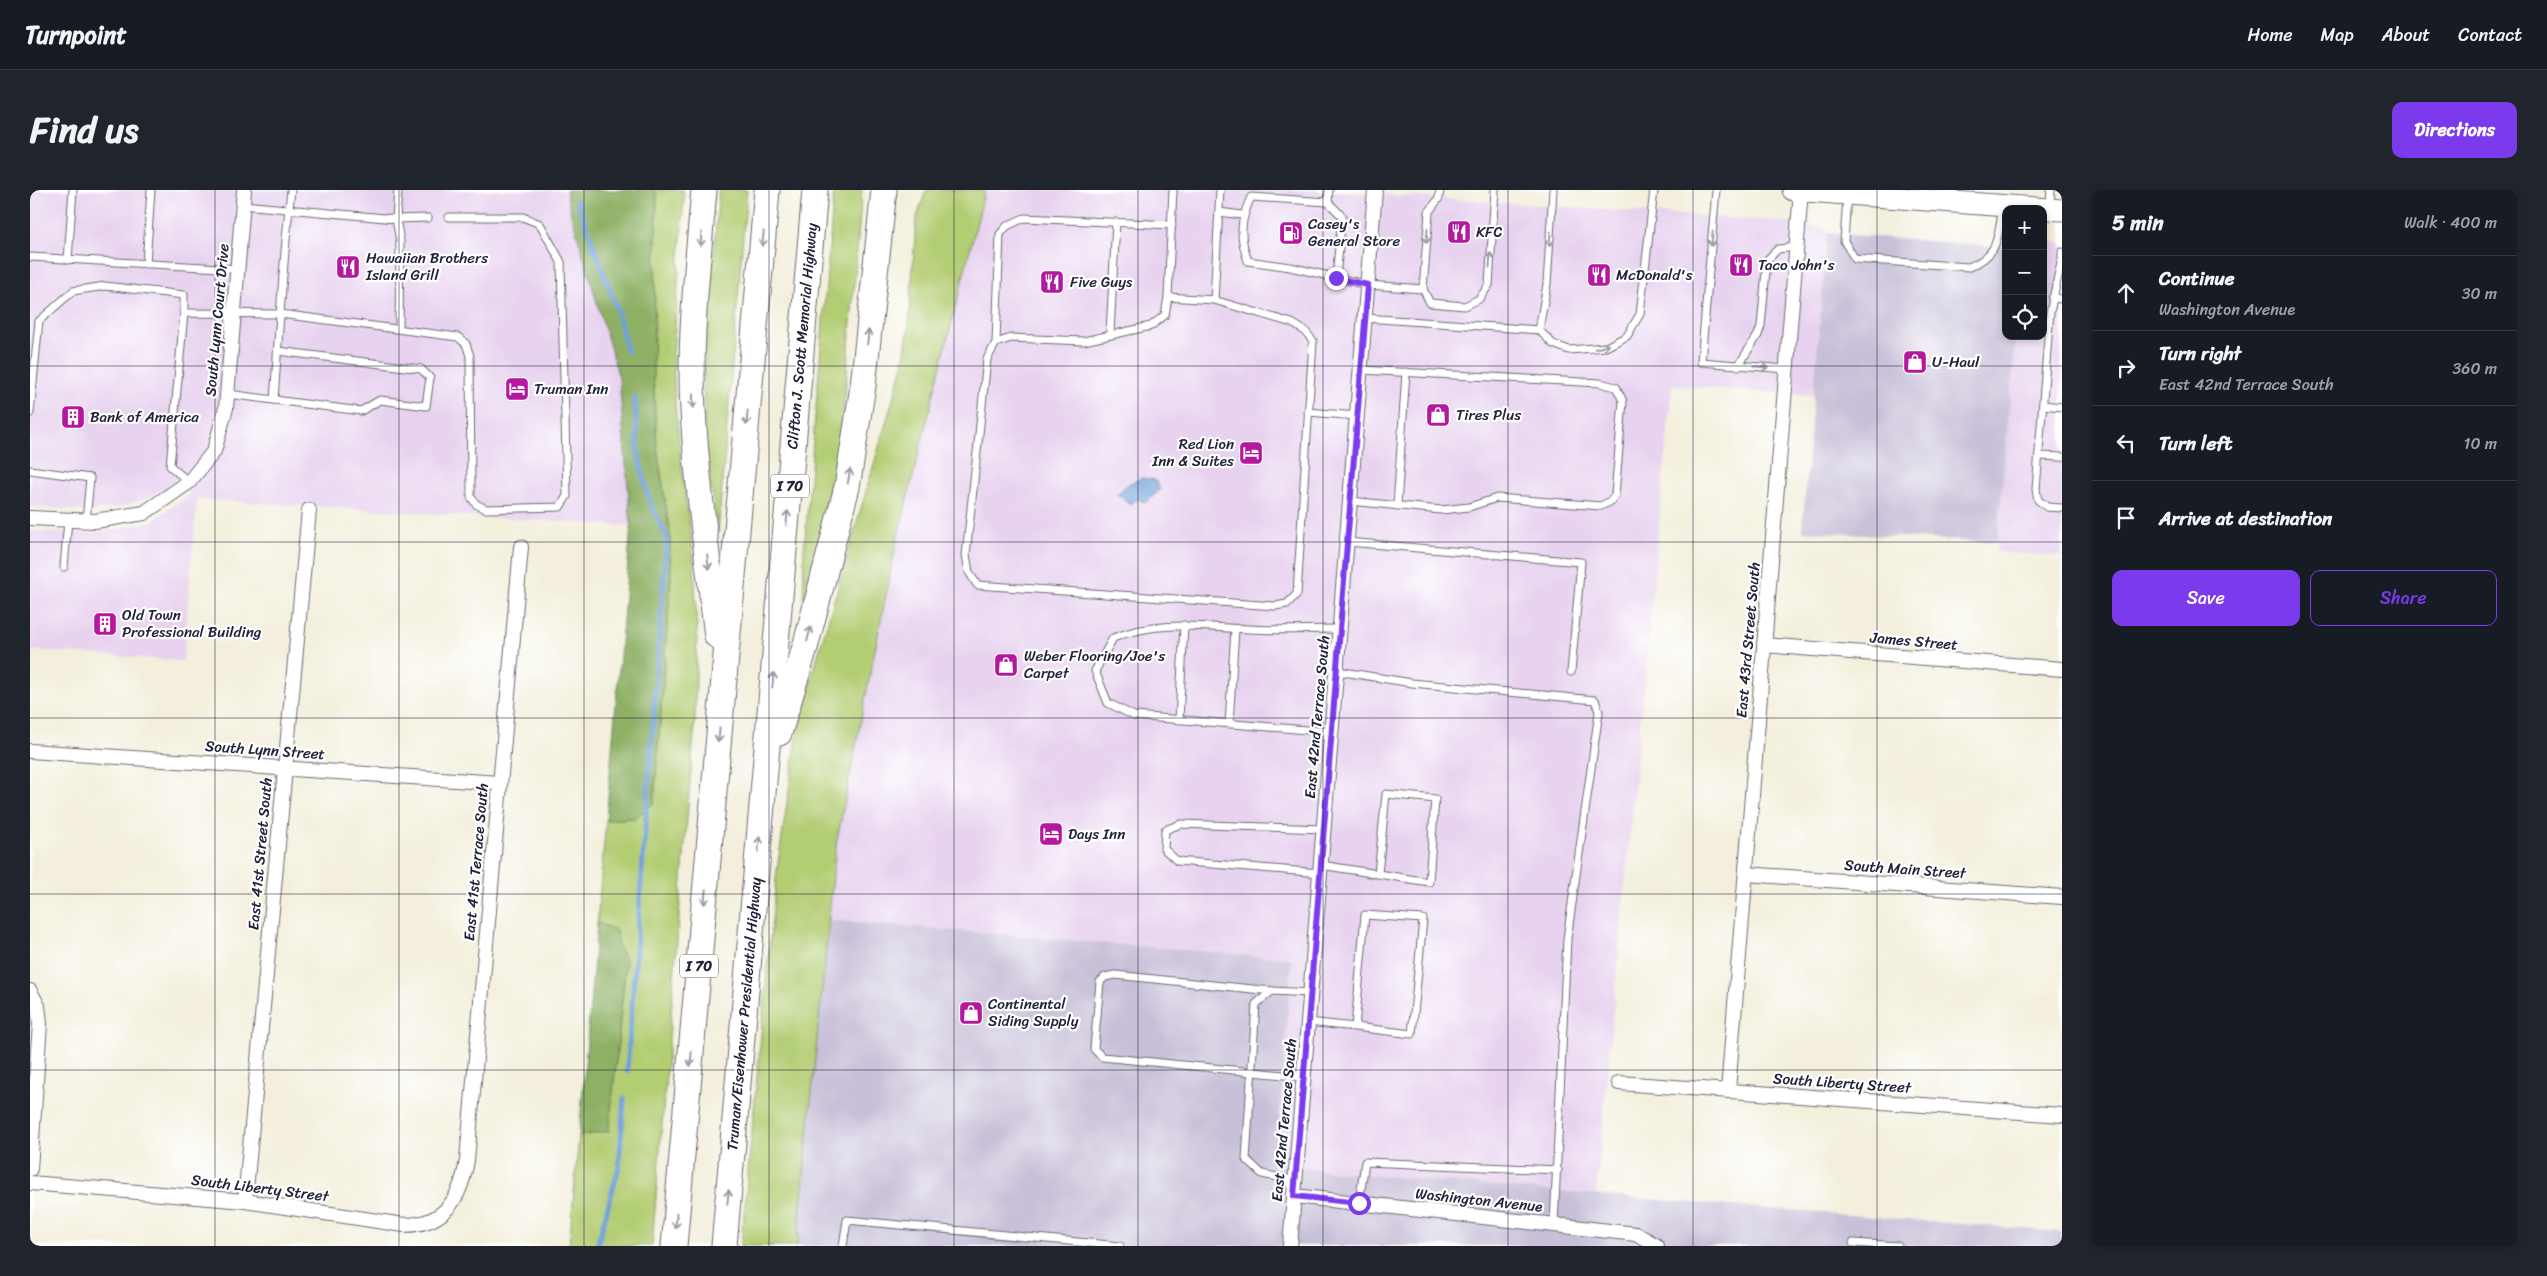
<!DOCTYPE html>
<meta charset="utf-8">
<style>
:root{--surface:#171b24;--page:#20242c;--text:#f1f3f6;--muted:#9ea1a6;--line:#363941;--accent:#7c3aed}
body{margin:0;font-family:Sriracha,sans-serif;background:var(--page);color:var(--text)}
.controls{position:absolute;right:15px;top:15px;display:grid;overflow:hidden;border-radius:10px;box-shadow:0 2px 8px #0003}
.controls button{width:45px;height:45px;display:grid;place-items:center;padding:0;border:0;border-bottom:1px solid var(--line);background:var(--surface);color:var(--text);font:25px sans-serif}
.stop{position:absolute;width:15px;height:15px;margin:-11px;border:4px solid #7c3aed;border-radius:50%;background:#fff}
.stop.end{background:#7c3aed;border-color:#fff;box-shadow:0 1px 5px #0008}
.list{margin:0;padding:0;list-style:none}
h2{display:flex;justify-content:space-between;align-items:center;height:65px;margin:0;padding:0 20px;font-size:21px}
h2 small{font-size:16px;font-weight:400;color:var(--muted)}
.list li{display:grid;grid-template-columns:32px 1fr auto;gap:15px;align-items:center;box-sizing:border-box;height:75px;padding:0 20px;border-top:1px solid var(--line)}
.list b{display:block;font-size:19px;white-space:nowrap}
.list p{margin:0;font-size:16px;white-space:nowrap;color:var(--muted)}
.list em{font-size:16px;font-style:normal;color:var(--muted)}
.actions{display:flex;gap:10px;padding:15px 20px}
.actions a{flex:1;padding:11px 0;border:1px solid var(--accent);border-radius:10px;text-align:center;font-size:18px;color:var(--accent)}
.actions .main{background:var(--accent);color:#fff}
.icon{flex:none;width:28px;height:28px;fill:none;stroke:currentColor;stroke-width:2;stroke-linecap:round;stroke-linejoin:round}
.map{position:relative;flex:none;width:2032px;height:1056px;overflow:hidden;border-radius:10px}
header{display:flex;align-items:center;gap:30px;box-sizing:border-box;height:70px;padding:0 25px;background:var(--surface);border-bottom:1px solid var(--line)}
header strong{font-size:24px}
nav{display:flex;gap:28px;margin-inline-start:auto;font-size:18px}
.intro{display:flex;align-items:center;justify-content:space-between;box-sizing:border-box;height:120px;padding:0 30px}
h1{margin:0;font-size:35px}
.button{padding:12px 22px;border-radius:10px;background:var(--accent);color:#fff;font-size:18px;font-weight:700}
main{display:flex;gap:30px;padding:0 30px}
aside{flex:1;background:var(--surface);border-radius:10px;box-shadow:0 2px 8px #0003}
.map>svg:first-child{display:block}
.built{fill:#e7d2ef}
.industrial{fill:#c8bfd8}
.green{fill:#b3cd73;stroke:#6a7857}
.forest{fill:#8eb065;stroke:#586950}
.water{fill:#70a0da;stroke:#49618a}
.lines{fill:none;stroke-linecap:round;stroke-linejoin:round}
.stream{stroke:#70a0da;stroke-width:5}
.lane-casing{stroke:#6b6a73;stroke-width:9}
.street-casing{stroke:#6b6a73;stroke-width:16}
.primary-casing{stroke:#6b6a73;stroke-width:23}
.highway-casing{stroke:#6b6a73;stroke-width:27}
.lane{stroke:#fff;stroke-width:7}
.street{stroke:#fff;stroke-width:14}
.primary{stroke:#fff;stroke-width:21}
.highway{stroke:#fff;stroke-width:25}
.oneway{stroke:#9c9ca7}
.route{stroke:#7c3aed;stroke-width:6}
.grid{fill:none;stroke:#22223b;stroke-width:1;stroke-opacity:0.55}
.labels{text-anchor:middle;stroke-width:4.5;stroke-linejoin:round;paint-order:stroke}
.shield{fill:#fff;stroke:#646476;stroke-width:1}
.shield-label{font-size:14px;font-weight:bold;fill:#22223b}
.poi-label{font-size:15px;fill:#22223b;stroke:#fff;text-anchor:start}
.street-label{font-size:15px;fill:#22223b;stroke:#fff}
</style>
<header>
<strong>Turnpoint</strong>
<nav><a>Home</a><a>Map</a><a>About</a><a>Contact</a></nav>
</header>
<div class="intro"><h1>Find us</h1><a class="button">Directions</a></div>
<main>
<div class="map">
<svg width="2032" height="1056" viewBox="0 0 2032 1056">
<rect width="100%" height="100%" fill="#fff"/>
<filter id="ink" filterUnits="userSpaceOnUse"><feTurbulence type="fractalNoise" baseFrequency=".02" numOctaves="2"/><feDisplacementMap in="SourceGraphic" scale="10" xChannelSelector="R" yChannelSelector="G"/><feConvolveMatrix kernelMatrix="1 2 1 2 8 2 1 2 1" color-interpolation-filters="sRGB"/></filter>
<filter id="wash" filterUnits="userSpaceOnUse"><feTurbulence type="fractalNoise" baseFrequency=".0096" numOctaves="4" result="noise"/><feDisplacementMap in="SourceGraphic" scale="20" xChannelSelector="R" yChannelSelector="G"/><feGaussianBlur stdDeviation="1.12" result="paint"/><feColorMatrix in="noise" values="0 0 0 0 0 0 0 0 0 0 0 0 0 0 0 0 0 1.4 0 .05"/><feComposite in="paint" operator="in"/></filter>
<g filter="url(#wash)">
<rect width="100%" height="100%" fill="#f3efdc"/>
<g class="built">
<path d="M 0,0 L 536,0 L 540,20 L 589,188 L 601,336 L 167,309 L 153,471 L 0,460 L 0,341 L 57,343 L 89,339 L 122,331 L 160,304 L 145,291 L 135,299 L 113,310 L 87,318 L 58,321 L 0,317 Z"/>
<path d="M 955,0 L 1286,0 L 1743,31 L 1797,38 L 1783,206 L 1642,195 L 1566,1005 L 1245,976 L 1261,769 L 799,730 L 806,655 L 867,350 Z"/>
<path d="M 2013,51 L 2032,53 L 2032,366 L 1966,362 L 1985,146 L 2013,146 Z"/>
</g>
<g class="industrial">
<path d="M 1797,43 L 1976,57 L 1976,146 L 1986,146 L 1967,353 L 1772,341 Z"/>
<path d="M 799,730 L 1262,769 L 1245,976 L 1566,1005 L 2032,1042 L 2032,1056 L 767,1056 Z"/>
</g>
<g class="green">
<path d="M 622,0 L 653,0 L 654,8 L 643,166 L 645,213 L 653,289 L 664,369 L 667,439 L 665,531 L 622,1056 L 539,1056 L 549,946 L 579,941 L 596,771 L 588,756 L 586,740 L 567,733 L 576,630 L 605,628 L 624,612 L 641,387 L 640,343 L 627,257 L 623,183 L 627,5 Z"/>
<path d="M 689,0 L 717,0 L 688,343 L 675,256 L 673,193 Z"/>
<path d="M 804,0 L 832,0 L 809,278 L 773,435 L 774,361 Z"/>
<path d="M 896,0 L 955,0 L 867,350 L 806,655 L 767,1056 L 711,1056 L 746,687 L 767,546 L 784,479 L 873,175 L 879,135 L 886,30 Z"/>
</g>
<g class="forest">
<path d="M 536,0 L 622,0 L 627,4 L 623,183 L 627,257 L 640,343 L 641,387 L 624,613 L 605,628 L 576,630 L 601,336 L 589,188 L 540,20 Z"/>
<path d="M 567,733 L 586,740 L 588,756 L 596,770 L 579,941 L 549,946 Z"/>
</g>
<path class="water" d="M 1112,288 L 1125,290 L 1130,300 L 1115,313 L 1108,309 L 1100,314 L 1087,304 L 1098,294 Z"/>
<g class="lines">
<g class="stream">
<path d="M 547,11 L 587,119 L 597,162"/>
<path d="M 597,881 L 637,347 L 620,313 L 608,264 L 605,207"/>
<path d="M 567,1056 L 589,977 L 594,909"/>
</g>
</g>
</g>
<g filter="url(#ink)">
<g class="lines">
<defs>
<g id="lane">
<path d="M 368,0 L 366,29 L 370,51 L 369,138"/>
<path d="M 1410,0 L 1409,8 L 1399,22 L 1393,99 L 1400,113 L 1435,116 L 1449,109 L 1459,95 L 1465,0"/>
<path d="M 1523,0 L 1517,94 L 1509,140 L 1523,154 L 1539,160 L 1576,157 L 1597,146 L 1610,124 L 1624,0"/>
<path d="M 1686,0 L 1671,172 L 1756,179"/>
<path d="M 1817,6 L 1814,51 L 1825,69 L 1939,77 C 1970,64 1967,48 1973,18"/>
<path d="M 1298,12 L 1299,0"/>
<path d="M 213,15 L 366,29 L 398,28"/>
<path d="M 2020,16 L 2021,0"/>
<path d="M 1189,22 L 1212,25"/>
<path d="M 2032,62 L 2032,73"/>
<path d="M 0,67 L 208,79"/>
<path d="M 38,70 L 43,0"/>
<path d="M 2031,73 L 2020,122 L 2006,299 L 2008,310 L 2017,317 L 2032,318"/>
<path d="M 116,74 L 121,0"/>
<path d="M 1306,88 L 1312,26 L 1298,12 L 1221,7 C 1210,31 1209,46 1218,71 L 1260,77 L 1338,95 L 1393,99"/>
<path d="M 1138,107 L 1184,110 L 1262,133 L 1275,141 L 1283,151 L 1267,404 L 1257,414 L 1245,416 L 947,395 L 939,382 L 936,365 L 957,169 L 966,153 L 981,148 L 1054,151 L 1121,136 L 1135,125 Z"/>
<path d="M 1138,107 L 1143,0"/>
<path d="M 2022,108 L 2032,109"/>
<path d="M 1184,110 L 1190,0"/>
<path d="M 1335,128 L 1509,140"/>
<path d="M 1080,143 L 1086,32"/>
<path d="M 966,153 L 970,44 L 977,36 L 994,28 L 1142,35"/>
<path d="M 248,161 L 391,179 L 400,188 L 396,216 L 350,210 L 331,221 L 244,210 C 249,140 253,70 261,0"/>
<path d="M 1708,176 L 1728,145 L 1731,136 L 1737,70 L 1748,59 L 1767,57"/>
<path d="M 198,204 L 244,210"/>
<path d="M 2013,215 L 2032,217"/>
<path d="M 1278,222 L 1327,226"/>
<path d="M 0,223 L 9,131 L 43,101 L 75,96 L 154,105 L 154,123"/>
<path d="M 2009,266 L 2032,267"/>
<path d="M 0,280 L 60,288 L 56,331"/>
<path d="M 159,292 L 140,276 L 154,123 L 250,124 L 428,147 L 436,154 L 440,166 L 441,307 L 446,314 L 456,319 L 530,317 L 537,306 L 531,72 L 510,34 L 493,27 L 419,27"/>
<path d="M 1320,311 L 1411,320 L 1439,317 L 1467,308 L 1571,316 L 1581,311 L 1585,305 L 1593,211 L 1586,197 L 1570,193 L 1331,180"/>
<path d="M 1367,316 L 1376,182"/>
<path d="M 1317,352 L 1551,372 L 1541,482"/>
<path d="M 34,377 L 38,330"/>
<path d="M 1307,481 L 1382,493 L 1565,510 L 1569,522 L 1537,749 L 1524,1035"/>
<path d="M 1149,530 L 1154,435"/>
<path d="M 1199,534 L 1205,439"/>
<path d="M 1302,542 L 1104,526 L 1078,513 L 1065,481 L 1083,448 C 1128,430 1171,437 1218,439 C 1249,441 1279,439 1310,439"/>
<path d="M 1291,675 L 1348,684 L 1356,604 L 1405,609 L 1399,692 L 1348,684"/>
<path d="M 1290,683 L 1147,671 L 1134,659 L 1135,640 L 1151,634 L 1294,639"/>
<path d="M 1242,801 L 1085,785 L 1075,787 L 1070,792 L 1064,859 L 1072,867 L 1274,887"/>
<path d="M 1278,832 L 1325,837 L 1335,725 L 1393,729 L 1382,844 L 1325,837"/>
<path d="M 1265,991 L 1232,984 L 1216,969 L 1226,814 L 1242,801 L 1281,803"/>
<path d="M 1329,1013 L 1335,972 L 1528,980"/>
<path d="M 1823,1053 L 1868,1056"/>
<path d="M 813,1056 L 817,1030 L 1090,1056"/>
</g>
<g id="street">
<path d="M 0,328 L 65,331 L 114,323 L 159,292 L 184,261 L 196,218 L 214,0"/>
<path d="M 1734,455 L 2032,479"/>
<path d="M 0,561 L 469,593"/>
<path d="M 1716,684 L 2032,707"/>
<path d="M 0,801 L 8,816 L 10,833 L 0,979"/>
<path d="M 1589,893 L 2032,925"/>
<path d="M 1698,901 L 1771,1"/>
<path d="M 0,993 L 215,1011 L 374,1035 C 416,1035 431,1007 437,970 L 491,357"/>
<path d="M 1264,1006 L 1606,1044 L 1627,1056"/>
<path d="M 215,1011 L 279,320"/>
<path d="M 1260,1056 L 1345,0"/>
</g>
<path id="primary" d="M 1763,0 L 2032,20"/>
<g id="highway">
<path d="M 674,0 C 668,70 659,149 663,220 C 667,295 678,371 687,446"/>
<path d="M 749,543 L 776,454 L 817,297 L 833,196 L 854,0"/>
<path d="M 644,1056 L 737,0"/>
<path d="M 694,1056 L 785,0"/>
</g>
</defs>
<use href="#lane" class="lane-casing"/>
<use href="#street" class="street-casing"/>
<use href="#primary" class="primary-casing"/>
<use href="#highway" class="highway-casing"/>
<use href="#lane" class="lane"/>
<use href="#street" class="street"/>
<use href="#primary" class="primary"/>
<use href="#highway" class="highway"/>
</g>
<defs><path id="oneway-shaft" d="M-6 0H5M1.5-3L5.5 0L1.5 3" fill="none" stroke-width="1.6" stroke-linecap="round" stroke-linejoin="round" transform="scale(1.25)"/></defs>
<g class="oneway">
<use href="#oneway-shaft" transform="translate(1397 46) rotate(94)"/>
<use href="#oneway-shaft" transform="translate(671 49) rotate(94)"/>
<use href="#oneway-shaft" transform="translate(733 49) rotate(95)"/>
<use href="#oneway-shaft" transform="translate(1520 49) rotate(94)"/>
<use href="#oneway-shaft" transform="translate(1682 49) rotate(95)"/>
<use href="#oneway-shaft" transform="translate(1460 70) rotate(-86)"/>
<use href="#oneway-shaft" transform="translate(838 147) rotate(-84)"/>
<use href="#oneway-shaft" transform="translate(1572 157) rotate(-14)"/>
<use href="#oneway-shaft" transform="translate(1731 177) rotate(5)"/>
<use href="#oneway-shaft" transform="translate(663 211) rotate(90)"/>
<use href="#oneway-shaft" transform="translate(717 228) rotate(95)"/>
<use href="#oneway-shaft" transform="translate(819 286) rotate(-81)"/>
<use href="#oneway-shaft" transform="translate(757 328) rotate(-85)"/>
<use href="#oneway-shaft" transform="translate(678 372) rotate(83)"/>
<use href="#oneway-shaft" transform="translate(779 444) rotate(-75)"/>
<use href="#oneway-shaft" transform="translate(743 490) rotate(-85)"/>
<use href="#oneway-shaft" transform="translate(689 545) rotate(95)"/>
<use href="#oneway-shaft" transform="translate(729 654) rotate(-85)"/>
<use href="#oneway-shaft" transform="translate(675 707) rotate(95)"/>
<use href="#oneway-shaft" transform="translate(661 869) rotate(95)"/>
<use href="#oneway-shaft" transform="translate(698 1007) rotate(-85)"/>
<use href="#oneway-shaft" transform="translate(646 1031) rotate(95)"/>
</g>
</g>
<g class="lines" filter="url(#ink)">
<path class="route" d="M 1306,88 L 1338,95 L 1264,1006 L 1329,1013"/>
</g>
<path class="grid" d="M 185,0 L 185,1056M 369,0 L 369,1056M 554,0 L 554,1056M 739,0 L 739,1056M 924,0 L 924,1056M 1108,0 L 1108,1056M 1293,0 L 1293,1056M 1478,0 L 1478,1056M 1663,0 L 1663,1056M 1847,0 L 1847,1056M 0,176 L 2032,176M 0,352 L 2032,352M 0,528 L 2032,528M 0,704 L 2032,704M 0,880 L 2032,880"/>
<defs>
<symbol id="restaurant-square" viewBox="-11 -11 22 22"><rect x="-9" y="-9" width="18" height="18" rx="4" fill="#b5179e" stroke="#fff"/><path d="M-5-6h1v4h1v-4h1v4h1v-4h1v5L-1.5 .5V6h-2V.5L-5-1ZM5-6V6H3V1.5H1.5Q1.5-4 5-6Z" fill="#fff"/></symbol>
<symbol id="fuel-square" viewBox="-11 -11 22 22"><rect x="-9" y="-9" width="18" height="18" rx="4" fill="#b5179e" stroke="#fff"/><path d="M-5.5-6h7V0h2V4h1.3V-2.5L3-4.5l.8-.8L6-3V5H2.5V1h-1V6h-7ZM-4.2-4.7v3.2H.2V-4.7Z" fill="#fff"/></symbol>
<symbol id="shop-square" viewBox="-11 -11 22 22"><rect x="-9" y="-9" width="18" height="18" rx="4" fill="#b5179e" stroke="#fff"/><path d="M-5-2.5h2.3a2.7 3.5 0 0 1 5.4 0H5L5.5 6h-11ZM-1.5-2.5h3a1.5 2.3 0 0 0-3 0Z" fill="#fff"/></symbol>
<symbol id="hotel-square" viewBox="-11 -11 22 22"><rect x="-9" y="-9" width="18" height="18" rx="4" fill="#b5179e" stroke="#fff"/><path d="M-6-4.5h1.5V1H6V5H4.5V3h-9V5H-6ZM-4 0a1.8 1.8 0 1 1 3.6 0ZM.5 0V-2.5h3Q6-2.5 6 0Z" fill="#fff"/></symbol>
<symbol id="building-square" viewBox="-11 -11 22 22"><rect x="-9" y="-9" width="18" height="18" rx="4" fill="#b5179e" stroke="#fff"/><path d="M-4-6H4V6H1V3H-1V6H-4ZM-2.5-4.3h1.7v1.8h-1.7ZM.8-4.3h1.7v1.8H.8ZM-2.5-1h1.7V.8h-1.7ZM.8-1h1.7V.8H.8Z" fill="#fff"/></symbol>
</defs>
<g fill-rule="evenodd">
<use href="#restaurant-square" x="1415" y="28" width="28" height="28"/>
<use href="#fuel-square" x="1247" y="29" width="28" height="28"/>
<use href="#restaurant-square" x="1697" y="61" width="28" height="28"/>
<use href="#restaurant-square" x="304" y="63" width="28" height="28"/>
<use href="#restaurant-square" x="1555" y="71" width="28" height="28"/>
<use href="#restaurant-square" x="1008" y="78" width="28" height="28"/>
<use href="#shop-square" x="1871" y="158" width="28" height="28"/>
<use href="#hotel-square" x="473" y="185" width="28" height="28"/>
<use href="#shop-square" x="1394" y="211" width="28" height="28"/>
<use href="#building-square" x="29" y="213" width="28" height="28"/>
<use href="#hotel-square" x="1207" y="249" width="28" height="28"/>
<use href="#building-square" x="61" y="420" width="28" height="28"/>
<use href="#shop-square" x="962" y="461" width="28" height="28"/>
<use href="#hotel-square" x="1007" y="630" width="28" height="28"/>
<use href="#shop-square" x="927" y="809" width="28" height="28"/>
</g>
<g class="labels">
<g class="shield">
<rect x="741" y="284.5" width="38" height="23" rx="4"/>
<rect x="650" y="764.5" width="38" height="23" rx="4"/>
</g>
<g class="shield-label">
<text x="760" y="301">I 70</text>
<text x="669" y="781">I 70</text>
</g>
<g class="poi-label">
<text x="1278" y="39">Casey's<tspan x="1278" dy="17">General Store</tspan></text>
<text x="1446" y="47">KFC</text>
<text x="336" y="73">Hawaiian Brothers<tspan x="336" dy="17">Island Grill</tspan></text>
<text x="1728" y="80">Taco John's</text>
<text x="1586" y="90">McDonald's</text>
<text x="1040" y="97">Five Guys</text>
<text x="1902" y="177">U-Haul</text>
<text x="504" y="204">Truman Inn</text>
<text x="1426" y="230">Tires Plus</text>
<text x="60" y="232">Bank of America</text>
<text x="1204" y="259" text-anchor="end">Red Lion<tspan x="1204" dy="17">Inn &amp; Suites</tspan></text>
<text x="92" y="430">Old Town<tspan x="92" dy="17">Professional Building</tspan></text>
<text x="994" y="471">Weber Flooring/Joe's<tspan x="994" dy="17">Carpet</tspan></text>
<text x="1038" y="649">Days Inn</text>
<text x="958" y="819">Continental<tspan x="958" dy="17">Siding Supply</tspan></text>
</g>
<g class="street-label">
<text transform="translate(187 130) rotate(-85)" y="5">South Lynn Court Drive</text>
<text transform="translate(772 146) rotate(-85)" y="5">Clifton J. Scott Memorial Highway</text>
<text transform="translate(1718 450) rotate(-85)" y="5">East 43rd Street South</text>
<text transform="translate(1884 451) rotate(5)" y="5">James Street</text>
<text transform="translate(1287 527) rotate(-85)" y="5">East 42nd Terrace South</text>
<text transform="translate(235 560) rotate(4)" y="5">South Lynn Street</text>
<text transform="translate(230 664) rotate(-85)" y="5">East 41st Street South</text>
<text transform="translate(446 672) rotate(-85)" y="5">East 41st Terrace South</text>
<text transform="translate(1875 679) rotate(4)" y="5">South Main Street</text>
<text transform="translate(714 824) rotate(-85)" y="5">Truman/Eisenhower Presidential Highway</text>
<text transform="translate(1812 893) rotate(4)" y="5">South Liberty Street</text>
<text transform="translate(1254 930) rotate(-85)" y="5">East 42nd Terrace South</text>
<text transform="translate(230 998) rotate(7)" y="5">South Liberty Street</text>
<text transform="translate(1449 1010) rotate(6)" y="5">Washington Avenue</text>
</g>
</g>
</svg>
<div class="controls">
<button>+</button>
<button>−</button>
<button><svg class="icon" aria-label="locate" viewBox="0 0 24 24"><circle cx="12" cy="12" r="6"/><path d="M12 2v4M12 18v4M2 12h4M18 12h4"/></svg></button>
</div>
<div class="stop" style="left:1329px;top:1013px"></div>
<div class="stop end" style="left:1306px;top:88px"></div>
</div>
<aside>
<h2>5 min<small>Walk · 400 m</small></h2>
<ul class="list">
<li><svg class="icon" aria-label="ahead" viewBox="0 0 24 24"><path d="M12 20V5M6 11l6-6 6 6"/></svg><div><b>Continue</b><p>Washington Avenue</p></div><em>30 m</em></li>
<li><svg class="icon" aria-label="right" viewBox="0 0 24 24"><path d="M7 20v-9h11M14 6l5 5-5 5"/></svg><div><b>Turn right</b><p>East 42nd Terrace South</p></div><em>360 m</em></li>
<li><svg class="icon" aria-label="left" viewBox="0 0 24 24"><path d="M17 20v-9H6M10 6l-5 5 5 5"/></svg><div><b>Turn left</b></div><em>10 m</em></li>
<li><svg class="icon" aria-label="arrive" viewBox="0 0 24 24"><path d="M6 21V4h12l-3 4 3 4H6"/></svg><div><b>Arrive at destination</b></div></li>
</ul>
<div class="actions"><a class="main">Save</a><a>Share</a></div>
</aside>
</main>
